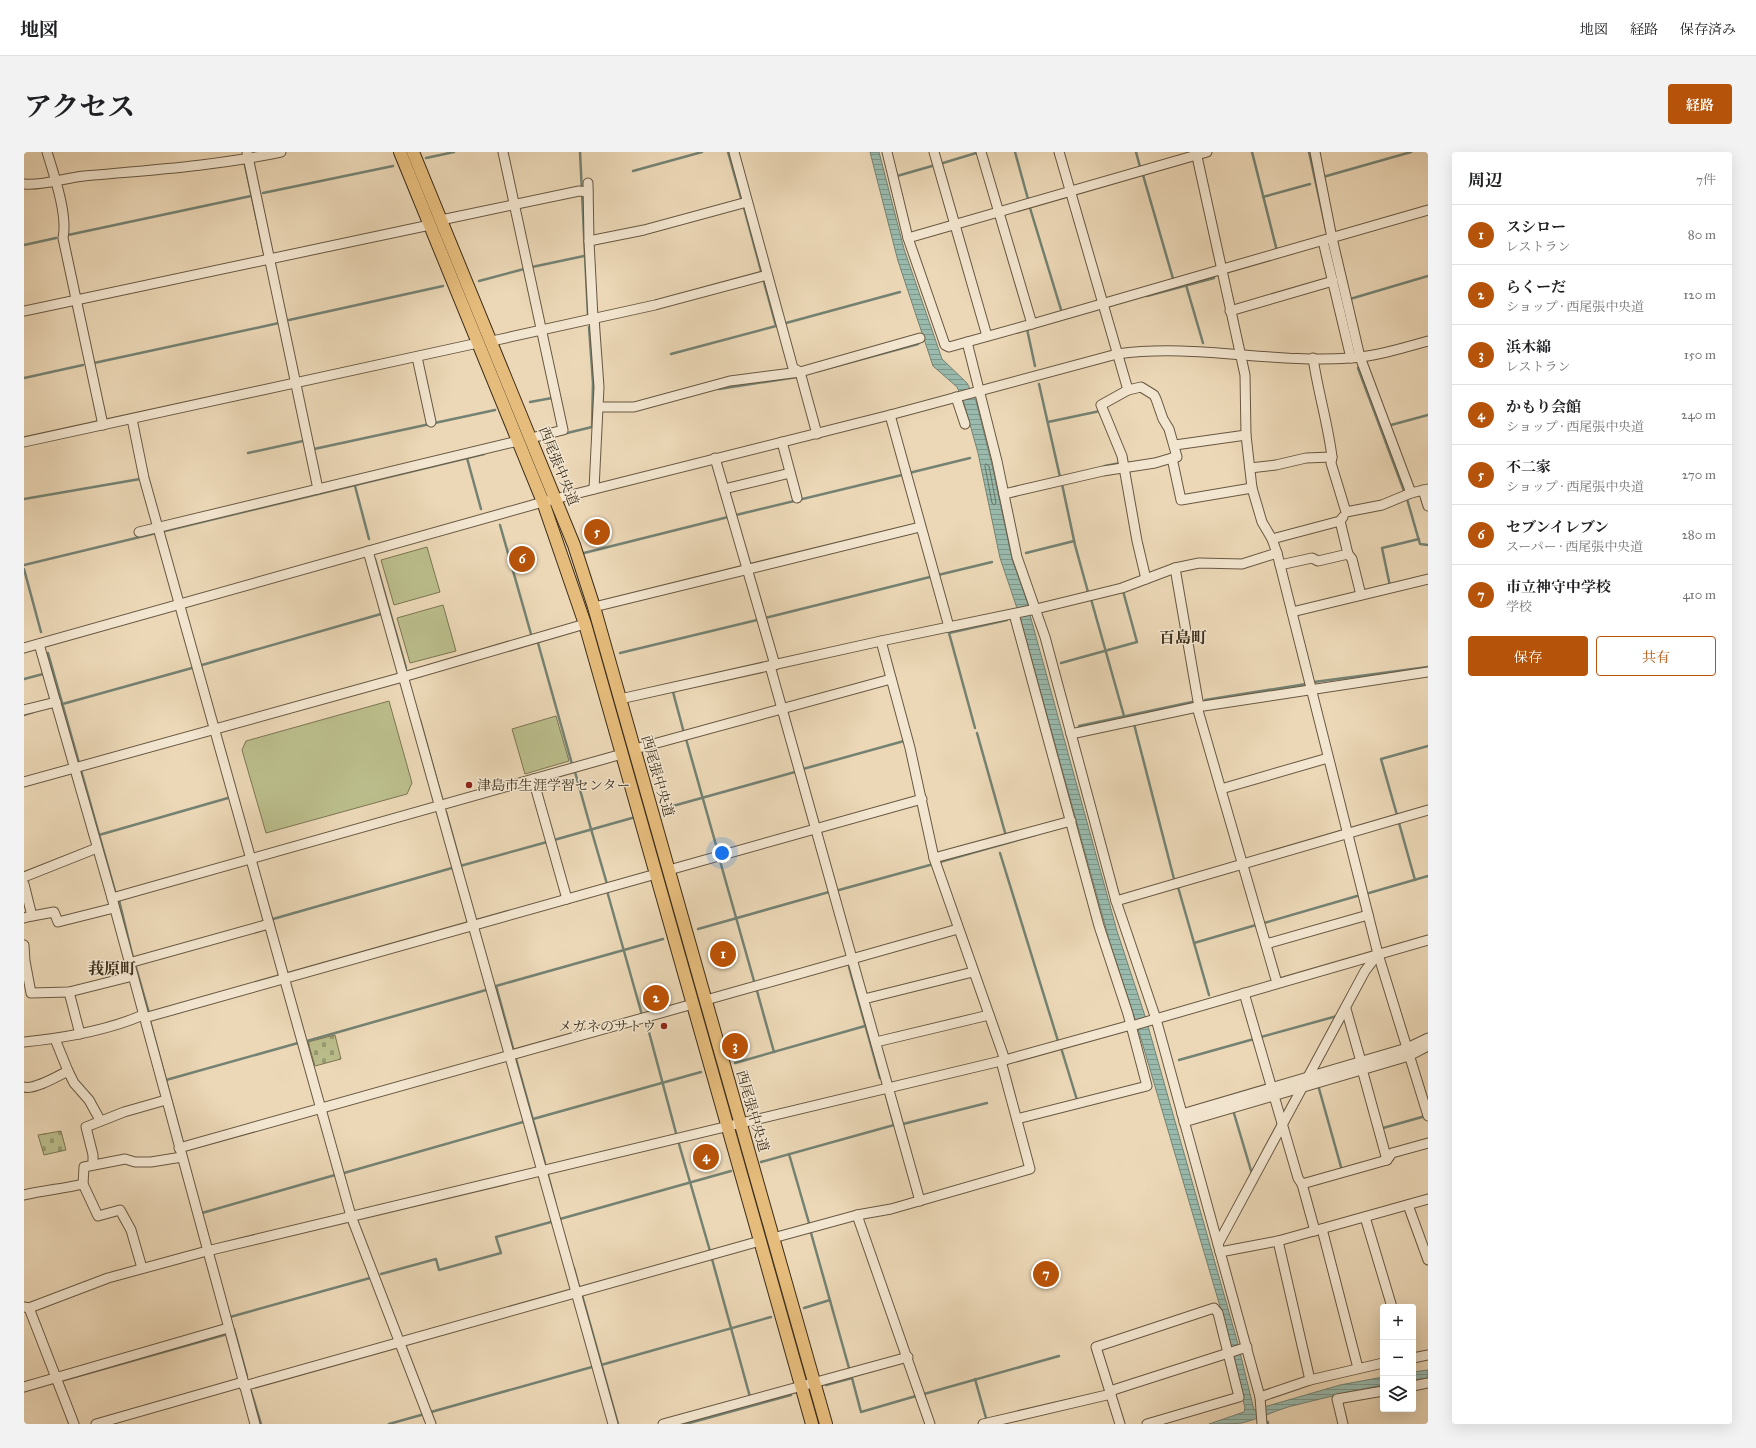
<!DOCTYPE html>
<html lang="ja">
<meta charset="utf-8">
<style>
:root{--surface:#fff;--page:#f2f2f2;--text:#202124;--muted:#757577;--line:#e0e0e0;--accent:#b45309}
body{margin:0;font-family:"IM FELL Great Primer","Noto Serif JP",serif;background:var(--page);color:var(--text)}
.controls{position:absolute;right:12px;bottom:12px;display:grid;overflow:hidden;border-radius:4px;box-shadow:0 4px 16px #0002}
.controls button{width:36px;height:36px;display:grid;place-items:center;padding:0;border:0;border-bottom:1px solid var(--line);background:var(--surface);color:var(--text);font:20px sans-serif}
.you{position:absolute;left:698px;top:701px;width:14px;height:14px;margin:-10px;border:3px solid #fff;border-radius:50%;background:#1a73e8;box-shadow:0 0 0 6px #1a73e833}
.badge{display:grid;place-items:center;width:26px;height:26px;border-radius:50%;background:var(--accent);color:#fff;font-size:13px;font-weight:700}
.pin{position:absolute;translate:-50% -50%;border:2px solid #fff;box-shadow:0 1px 4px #0006}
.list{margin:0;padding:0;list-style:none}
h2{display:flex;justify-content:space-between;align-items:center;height:52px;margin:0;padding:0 16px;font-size:17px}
h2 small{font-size:13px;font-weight:400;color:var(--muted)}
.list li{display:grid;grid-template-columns:26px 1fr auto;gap:12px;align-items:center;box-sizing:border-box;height:60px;padding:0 16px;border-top:1px solid var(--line)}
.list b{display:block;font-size:15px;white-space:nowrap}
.list p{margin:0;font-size:13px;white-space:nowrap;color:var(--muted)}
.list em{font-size:13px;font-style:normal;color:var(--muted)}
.actions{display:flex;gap:8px;padding:12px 16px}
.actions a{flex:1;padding:9px 0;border:1px solid var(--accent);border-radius:4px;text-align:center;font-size:14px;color:var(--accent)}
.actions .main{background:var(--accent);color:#fff}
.icon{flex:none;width:22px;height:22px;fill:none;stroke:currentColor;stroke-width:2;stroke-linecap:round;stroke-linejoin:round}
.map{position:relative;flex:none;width:1404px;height:1272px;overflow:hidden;border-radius:4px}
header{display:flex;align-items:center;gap:24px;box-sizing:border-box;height:56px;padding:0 20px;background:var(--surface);border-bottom:1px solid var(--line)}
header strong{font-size:19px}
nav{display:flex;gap:22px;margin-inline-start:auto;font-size:14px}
.intro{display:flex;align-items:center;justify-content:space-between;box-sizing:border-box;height:96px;padding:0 24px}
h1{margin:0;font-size:28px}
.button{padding:10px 18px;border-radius:4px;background:var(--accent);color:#fff;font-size:14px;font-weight:700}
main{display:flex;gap:24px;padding:0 24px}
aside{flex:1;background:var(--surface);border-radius:4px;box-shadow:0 4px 16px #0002}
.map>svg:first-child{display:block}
.grass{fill:#bbbe8c;stroke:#7c7654}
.cemetery{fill:url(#cemetery-stones);stroke:#7c7654}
.water{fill:url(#water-rules);stroke:#748273}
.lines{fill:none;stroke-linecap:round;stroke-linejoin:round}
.shore{stroke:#6a7464;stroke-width:1}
.stream{stroke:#748273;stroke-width:2.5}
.minor-casing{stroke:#685842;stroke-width:11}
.major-casing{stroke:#3c2e1b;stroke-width:14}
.minor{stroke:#f3e6d0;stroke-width:9}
.major{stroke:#e6bc7c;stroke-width:12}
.poi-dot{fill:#8f2418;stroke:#f3e6d0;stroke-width:1.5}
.labels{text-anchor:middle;stroke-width:3;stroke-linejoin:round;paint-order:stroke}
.street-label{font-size:14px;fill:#3c2e1b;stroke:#f3e6d0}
.poi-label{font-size:14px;fill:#3c2e1b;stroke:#f3e6d0;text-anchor:start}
.quarter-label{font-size:16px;font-weight:bold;fill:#3c2e1b;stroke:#f3e6d0}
</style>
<header>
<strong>地図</strong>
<nav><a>地図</a><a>経路</a><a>保存済み</a></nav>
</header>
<div class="intro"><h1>アクセス</h1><a class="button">経路</a></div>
<main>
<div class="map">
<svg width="1404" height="1272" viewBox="0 0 1404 1272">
<defs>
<pattern id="cemetery-stones" width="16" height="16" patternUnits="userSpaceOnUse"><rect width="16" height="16" fill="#bbbe8c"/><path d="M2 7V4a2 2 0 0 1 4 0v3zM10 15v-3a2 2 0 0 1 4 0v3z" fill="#999b72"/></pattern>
<pattern id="water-rules" width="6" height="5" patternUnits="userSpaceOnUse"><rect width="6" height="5" fill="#99baad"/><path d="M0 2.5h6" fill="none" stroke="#7e988c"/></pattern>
</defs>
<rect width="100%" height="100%" fill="#ecd8b7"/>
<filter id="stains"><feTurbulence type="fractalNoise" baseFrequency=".005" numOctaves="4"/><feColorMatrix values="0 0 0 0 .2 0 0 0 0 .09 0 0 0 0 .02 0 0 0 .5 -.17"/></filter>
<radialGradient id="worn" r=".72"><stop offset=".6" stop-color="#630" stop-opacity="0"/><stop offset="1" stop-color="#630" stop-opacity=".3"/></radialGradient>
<g class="grass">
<path d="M 403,395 L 416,440 L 370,453 L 357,408 Z"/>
<path d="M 419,453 L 432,499 L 386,511 L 373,466 Z"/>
<path d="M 365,549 L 388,631 L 383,642 L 242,681 L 218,598 L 222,589 Z"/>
<path d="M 532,564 L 545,609 L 501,622 L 488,577 Z"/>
</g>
<g class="cemetery">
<path d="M 311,883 L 317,907 L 291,914 L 284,890 Z"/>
<path d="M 37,979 L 42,998 L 20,1003 L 14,983 Z"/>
</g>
<g class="water">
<path d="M 846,0 L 855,0 L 880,97 L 918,207 L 943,231 L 952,249 L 968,313 L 988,407 L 1005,455 L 1006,463 L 1093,779 L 1122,867 L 1214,1192 L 1230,1258 L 1316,1233 L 1359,1225 L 1359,1233 C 1327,1239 1296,1247 1264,1255 C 1248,1260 1234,1267 1218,1271 C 1208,1272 1195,1272 1185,1272 L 1220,1260 L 1221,1256 L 1198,1161 L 1112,870 L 1086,791 L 996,465 L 976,406 L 954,301 L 940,251 L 933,235 L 909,214 L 874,109 Z"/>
<path d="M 1404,1218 L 1404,1226 L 1389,1228 L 1389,1220 Z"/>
</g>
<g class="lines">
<path class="shore" d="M 962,312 L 965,314 L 972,351 L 970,353 L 968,351 L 961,314 Z"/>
<g class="stream">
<path d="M 556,0 L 564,164"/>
<path d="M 704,0 L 717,46"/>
<path d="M 991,0 L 1004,47"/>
<path d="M 1112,0 L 1116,15"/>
<path d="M 1228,0 L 1253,99"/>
<path d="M 1285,0 L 1302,77"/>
<path d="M 402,6 L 430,0"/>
<path d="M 919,11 L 952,1"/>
<path d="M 221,13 L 240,101"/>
<path d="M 609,19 L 678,0"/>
<path d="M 1119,23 L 1150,130"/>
<path d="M 873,24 L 908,14"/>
<path d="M 1299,25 L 1387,0"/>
<path d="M 239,41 L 369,14"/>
<path d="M 1239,45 L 1286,32"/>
<path d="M 720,56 L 737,119"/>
<path d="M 1006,56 L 1038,161"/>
<path d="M 44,83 L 227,44"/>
<path d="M 0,93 L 32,86"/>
<path d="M 1308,105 L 1323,168"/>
<path d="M 508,115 L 560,104"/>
<path d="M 455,129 L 500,117"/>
<path d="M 1162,133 L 1179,191"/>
<path d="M 1123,144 L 1190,126"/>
<path d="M 1326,147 L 1404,124"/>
<path d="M 265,168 L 419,134"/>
<path d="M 762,171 L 876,140"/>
<path d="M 1005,177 L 1003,177 L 1011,214"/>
<path d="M 647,202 L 752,174 L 740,130"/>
<path d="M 70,211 L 255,171"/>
<path d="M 1334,216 L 1383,347 L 1396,392 L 1404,393"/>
<path d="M 794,219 L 894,192"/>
<path d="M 0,226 L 59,213"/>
<path d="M 1015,232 L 1036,325"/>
<path d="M 695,237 L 773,225"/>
<path d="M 506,250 L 528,246 L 527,242"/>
<path d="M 1024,270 L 1076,259"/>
<path d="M 1367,273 L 1404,263"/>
<path d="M 539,282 L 568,275 L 569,231 L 565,175"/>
<path d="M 290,297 L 471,258"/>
<path d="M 224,301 L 279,289"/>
<path d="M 443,306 L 457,357"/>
<path d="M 1081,314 L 1096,311"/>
<path d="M 885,321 L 946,306"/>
<path d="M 1038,332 L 1051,393 L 1064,440"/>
<path d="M 331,334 L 345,387"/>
<path d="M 0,347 L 116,327"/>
<path d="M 712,363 L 878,323"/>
<path d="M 476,373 L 507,482"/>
<path d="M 560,401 L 704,365"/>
<path d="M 1002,401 L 1050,389"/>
<path d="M 351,407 L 382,516"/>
<path d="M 0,413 L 460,302"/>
<path d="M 0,417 L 17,480"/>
<path d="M 914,423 L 968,410"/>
<path d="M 1366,434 L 1358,396 L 1395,387"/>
<path d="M 1067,447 L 1100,564"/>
<path d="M 741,466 L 906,425"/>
<path d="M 514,491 L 548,612"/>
<path d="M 24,501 L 55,611"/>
<path d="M 596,501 L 733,468"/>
<path d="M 1037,511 L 1113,490 L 1099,439"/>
<path d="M 178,513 L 357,462"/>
<path d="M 0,527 L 19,522"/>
<path d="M 1290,530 L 1404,515"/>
<path d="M 652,539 L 649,540 L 660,581"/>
<path d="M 1181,548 L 1282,532"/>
<path d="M 35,553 L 168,516"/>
<path d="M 0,563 L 9,560"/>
<path d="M 396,568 L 418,647"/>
<path d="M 1110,572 L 1150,727"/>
<path d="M 1055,574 L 1168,550"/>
<path d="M 951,576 L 925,481 L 983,468"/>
<path d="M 953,581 L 982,684"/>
<path d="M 662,587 L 694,700"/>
<path d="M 779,617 L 880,589"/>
<path d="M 57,618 L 91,739"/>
<path d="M 551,620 L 567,677"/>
<path d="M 638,657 L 771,620"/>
<path d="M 422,660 L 437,714"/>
<path d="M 1373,663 L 1357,607 L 1404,594"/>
<path d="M 1375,671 L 1391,728"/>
<path d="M 567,677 L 583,732"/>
<path d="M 75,683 L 204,646"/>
<path d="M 530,688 L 608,666"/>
<path d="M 976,701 L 1034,889"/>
<path d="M 696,709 L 730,829"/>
<path d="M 916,710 L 1011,683"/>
<path d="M 436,714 L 523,690"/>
<path d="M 1154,735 L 1185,843"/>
<path d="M 815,738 L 906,713"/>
<path d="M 583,739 L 618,863"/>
<path d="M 1345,741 L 1404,724"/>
<path d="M 95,748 L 109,806"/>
<path d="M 249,767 L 428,716"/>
<path d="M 1240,771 L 1333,744"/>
<path d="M 674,777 L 805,740"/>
<path d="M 1170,791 L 1232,773"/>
<path d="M 111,812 L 125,861"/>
<path d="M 825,815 L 856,926"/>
<path d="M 733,839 L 750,900"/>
<path d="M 126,869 L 159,992"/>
<path d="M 622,869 L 652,981"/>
<path d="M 1237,885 L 1313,864"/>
<path d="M 283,889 L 462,838"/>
<path d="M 489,896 L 472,834 L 639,787"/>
<path d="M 1038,899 L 1053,948"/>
<path d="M 492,907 L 521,1011"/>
<path d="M 1155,908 L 1230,887"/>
<path d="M 711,911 L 841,874"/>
<path d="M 142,928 L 274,891"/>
<path d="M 1294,933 L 1317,1015"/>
<path d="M 1209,958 L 1228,1022"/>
<path d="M 509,967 L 677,920"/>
<path d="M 879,972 L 963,951"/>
<path d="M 1359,976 L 1398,965"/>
<path d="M 655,992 L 686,1099"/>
<path d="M 765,1002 L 785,1071"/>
<path d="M 737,1010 L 870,973 L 862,943"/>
<path d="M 320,1021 L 499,970"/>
<path d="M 524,1023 L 531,1050"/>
<path d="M 178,1061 L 311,1023"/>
<path d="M 536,1067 L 707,1019"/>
<path d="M 787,1081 L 825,1216"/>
<path d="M 688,1107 L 726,1245"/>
<path d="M 550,1116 L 555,1135"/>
<path d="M 357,1122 L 412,1107 L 415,1118 L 477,1101 L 472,1085 L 527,1070"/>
<path d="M 558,1143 L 594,1272"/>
<path d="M 780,1156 L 806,1148"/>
<path d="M 206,1165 L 346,1126"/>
<path d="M 210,1177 L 223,1224"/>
<path d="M 577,1213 L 747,1165"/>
<path d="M 951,1227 L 962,1266"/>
<path d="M 40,1228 L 200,1183"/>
<path d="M 802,1233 L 828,1226 L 837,1260 L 892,1244"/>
<path d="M 227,1239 L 237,1272"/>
<path d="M 900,1242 L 1035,1204"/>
<path d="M 407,1260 L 568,1215"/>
<path d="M 1244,1270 L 1244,1272"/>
<path d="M 365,1272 L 397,1263"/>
<path d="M 662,1272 L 767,1243"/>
</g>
<defs>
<g id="minor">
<path d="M 23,0 C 30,23 44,63 39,86 L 79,273"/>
<path d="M 223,0 L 294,337"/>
<path d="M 479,0 L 539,278 L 507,286"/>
<path d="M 710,0 L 769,216 L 776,220 L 793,282"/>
<path d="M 863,0 L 884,86 L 921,193 L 925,195 L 1008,172 L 957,0"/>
<path d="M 910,0 L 963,184"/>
<path d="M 1035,0 L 1104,238 L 1117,235 L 1130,243 L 1132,247 L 1139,267 L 1145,277 L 1153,305 L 1148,306"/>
<path d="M 1172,0 L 1221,223 L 1222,283 L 1228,336 L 1238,370 L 1248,387 L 1253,401 L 1354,802 L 1404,964"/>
<path d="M 1291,0 L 1308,86 L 1336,205 L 1387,341 L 1404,337"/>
<path d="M 564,31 L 565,89 L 569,166"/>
<path d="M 0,32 C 20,34 40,26 60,24 C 126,18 192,14 257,0"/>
<path d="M 417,68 L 555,39 L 564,40"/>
<path d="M 884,86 L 1183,0"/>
<path d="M 565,89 L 620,78 L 723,50"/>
<path d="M 1299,89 L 1327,206"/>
<path d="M 0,159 L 406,73"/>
<path d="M 1206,159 L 1309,129"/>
<path d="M 570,166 L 575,235 L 570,337"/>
<path d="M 1008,172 L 1404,58"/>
<path d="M 468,189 L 631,153 L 743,123"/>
<path d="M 943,190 L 973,309 L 993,405 L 1021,485 L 1092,749 L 1132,867 L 1236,1245 L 1238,1272"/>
<path d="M 393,205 L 407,270"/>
<path d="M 1104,238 L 1077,253 L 1098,304 L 1113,389 L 1122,427"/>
<path d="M 932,245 L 941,272"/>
<path d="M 575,255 L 610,255 L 706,229 L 776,220 L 896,186"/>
<path d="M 866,263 L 925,475"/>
<path d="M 108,267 L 120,326 L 327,1064 L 407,1272"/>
<path d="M 0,290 L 454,191"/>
<path d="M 758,290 L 773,346"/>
<path d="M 1151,293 L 1222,283"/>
<path d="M 1308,305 L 1307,311 L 1322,360 L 1358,353 L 1387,341"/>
<path d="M 691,306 L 751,513"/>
<path d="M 1226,316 L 1252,313 L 1282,306 L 1308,305 C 1304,272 1294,240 1289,206"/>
<path d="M 700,337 L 766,321"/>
<path d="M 1399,338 L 1404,354"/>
<path d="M 980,342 L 1079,319 L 1131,311 L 1148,306 L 1157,348 L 1228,336"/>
<path d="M 115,380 L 494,289"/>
<path d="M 1248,387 L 1316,369 L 1319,365"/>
<path d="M 344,399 L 589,1272"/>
<path d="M 1324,402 L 1328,407 L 1337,443"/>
<path d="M 1256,413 L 1288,406 L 1294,409 L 1324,402 L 1316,369"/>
<path d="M 1151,416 L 1175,555"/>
<path d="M 570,455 L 896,375"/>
<path d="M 1268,460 L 1404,427"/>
<path d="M 990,462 L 1075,774 L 1104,862 L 1123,934 L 993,967"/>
<path d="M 857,489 L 886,596 L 910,706 L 981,908"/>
<path d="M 15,492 L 88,746 L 231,1272"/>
<path d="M 0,496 L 519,350 L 866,263 L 1093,202 C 1171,191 1249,212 1327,206 C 1353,204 1379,196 1404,189"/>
<path d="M 746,514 L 896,1049"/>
<path d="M 596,547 L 857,489 L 1012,457 L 1098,436 L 1151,416 L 1175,411 L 1218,412 L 1253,401"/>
<path d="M 1173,555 L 1253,831"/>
<path d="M 0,558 L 32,550"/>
<path d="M 1047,582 L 1173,555 L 1404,520"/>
<path d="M 611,597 L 867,527"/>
<path d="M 509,627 L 543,747"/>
<path d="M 0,630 L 379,525 L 561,472"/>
<path d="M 1197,637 L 1304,606"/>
<path d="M 910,706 L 1047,669"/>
<path d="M 645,718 L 898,647"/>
<path d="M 0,725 L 73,696"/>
<path d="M 0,732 L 8,764 L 0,766"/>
<path d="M 88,746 L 598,602"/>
<path d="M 1092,749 L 1404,658"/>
<path d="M 8,764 L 30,760 L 34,770 L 90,756"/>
<path d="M 1242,792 L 1344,763"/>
<path d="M 0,793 L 1,809 L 7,841 L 45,840 L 109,824"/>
<path d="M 105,811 L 245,772"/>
<path d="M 45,840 L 56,882"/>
<path d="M 1220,841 L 1274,1026 L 1278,1032"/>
<path d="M 840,847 L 949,820"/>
<path d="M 682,848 L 934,777"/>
<path d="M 1322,857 L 1338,913"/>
<path d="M 120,866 L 632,722"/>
<path d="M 31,887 L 44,919 L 50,931 L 65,948 L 76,968"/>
<path d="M 0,890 C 40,886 82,879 119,863"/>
<path d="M 852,890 L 965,863"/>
<path d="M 1338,917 L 1363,1008"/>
<path d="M 0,935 C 10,938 34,924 44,919"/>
<path d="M 1158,962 L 1383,896 L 1404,886"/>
<path d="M 1160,970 L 1385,904 L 1404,894"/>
<path d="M 155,996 L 669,852"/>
<path d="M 69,1012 L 69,1003 L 62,975 L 100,960 L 142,948"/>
<path d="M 0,1043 C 20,1038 39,1037 59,1032"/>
<path d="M 1384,1053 L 1404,1108"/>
<path d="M 833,1063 L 906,1272"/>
<path d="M 1341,1065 L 1368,1155"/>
<path d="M 1298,1077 L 1334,1216"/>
<path d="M 1291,1079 L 1278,1032 L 1363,1008 L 1368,1001 L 1404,991"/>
<path d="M 749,1086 L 833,1063 L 867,1057 L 1006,1017 L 977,909"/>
<path d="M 1254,1089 L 1286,1228"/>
<path d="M 1194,1092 L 1341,819 L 1354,802"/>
<path d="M 1196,1100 L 1254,1089 L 1404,1047"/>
<path d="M 118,1116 L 107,1078 L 96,1058 L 74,1064 L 59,1032 L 60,1015 L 101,1007 L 111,1010 L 127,1010 L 158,1005"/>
<path d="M 0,1155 L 5,1156 L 84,1126 L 183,1099 L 981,908 L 1107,873 L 1111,873 L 1404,788"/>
<path d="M 5,1156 L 50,1272"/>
<path d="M 1389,1206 L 1404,1203"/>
<path d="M 220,1234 L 736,1089"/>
<path d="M 1389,1234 L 1404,1231"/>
<path d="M 0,1235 L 204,1176"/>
<path d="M 1086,1239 L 1223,1195"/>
<path d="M 1236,1245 L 1286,1228 L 1359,1211"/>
<path d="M 72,1272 L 219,1230"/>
<path d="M 639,1272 L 884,1205"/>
<path d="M 959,1272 L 1087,1242"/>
<path d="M 1096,1272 L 1072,1195 L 1190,1156 L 1194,1161 L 1215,1245 L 1123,1272"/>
<path d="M 1319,1272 L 1313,1247 L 1359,1239"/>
</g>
<g id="major">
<path d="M 376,0 L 519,350 L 561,472 L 788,1272"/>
<path d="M 389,0 L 550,393 L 570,455 L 802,1272"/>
</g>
</defs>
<use href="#minor" class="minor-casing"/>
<use href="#major" class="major-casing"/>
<use href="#minor" class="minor"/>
<use href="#major" class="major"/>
</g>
<g class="poi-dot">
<circle cx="445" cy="633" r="4"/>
<circle cx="640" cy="874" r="4"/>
</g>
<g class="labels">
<g class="street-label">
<text transform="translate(535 314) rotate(68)" y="5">西尾張中央道</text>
<text transform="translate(634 624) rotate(74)" y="5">西尾張中央道</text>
<text transform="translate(729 959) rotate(74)" y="5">西尾張中央道</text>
</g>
<g class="poi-label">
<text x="453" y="638">津島市生涯学習センター</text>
<text x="632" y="879" text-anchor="end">メガネのサトウ</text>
</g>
<g class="quarter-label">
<text x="1159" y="491">百島町</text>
<text x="88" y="822">莪原町</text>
</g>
</g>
<rect width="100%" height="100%" filter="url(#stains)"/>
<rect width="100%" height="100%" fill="url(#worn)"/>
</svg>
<div class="controls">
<button>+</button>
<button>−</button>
<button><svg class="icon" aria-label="layers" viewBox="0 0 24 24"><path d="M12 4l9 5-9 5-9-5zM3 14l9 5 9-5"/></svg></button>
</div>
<div class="you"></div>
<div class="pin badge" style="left:699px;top:802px">1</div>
<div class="pin badge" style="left:632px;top:846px">2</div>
<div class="pin badge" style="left:711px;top:894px">3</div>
<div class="pin badge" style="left:682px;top:1005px">4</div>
<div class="pin badge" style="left:573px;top:380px">5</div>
<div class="pin badge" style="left:498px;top:407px">6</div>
<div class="pin badge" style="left:1022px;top:1122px">7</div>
</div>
<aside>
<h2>周辺<small>7件</small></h2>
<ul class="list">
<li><span class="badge">1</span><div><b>スシロー</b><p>レストラン</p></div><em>80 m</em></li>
<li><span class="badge">2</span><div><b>らくーだ</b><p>ショップ · 西尾張中央道</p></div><em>120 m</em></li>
<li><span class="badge">3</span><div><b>浜木綿</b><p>レストラン</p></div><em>150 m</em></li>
<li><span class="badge">4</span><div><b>かもり会館</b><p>ショップ · 西尾張中央道</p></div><em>240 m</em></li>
<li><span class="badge">5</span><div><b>不二家</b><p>ショップ · 西尾張中央道</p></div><em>270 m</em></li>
<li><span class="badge">6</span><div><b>セブンイレブン</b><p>スーパー · 西尾張中央道</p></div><em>280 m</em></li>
<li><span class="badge">7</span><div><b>市立神守中学校</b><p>学校</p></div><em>410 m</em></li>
</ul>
<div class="actions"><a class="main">保存</a><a>共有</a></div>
</aside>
</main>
